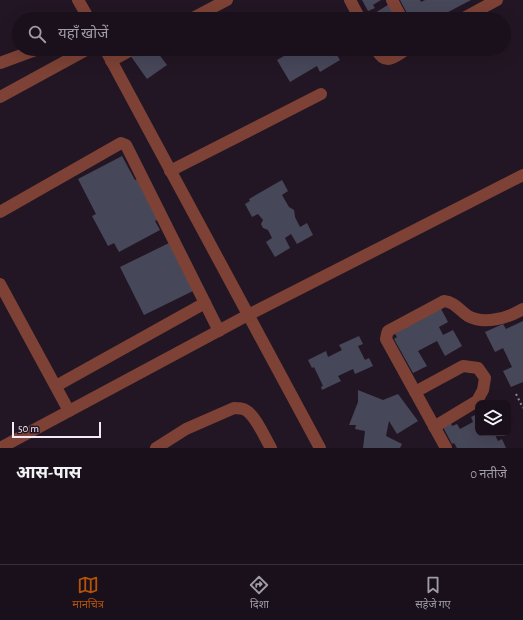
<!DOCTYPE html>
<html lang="hi">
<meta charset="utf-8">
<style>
:root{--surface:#1a101b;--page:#231924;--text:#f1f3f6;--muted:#9f9da3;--line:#38303a;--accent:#b45309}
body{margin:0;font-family:"Alegreya Sans","Noto Sans Devanagari",sans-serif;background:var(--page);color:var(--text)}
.controls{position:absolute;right:12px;bottom:12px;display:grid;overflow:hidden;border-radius:8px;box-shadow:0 4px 16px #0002}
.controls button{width:36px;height:36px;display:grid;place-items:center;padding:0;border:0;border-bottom:1px solid var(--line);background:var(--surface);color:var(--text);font:20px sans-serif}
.scale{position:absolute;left:12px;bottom:10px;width:89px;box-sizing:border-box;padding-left:4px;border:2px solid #f3eaf3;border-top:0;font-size:11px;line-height:14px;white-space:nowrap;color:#f3eaf3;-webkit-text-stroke:3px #231624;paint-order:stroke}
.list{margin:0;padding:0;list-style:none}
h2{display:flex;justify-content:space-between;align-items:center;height:52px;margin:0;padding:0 16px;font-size:17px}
h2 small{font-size:13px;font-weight:400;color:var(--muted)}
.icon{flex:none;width:22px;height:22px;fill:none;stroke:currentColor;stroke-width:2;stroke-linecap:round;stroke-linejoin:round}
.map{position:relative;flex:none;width:523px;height:448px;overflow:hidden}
.search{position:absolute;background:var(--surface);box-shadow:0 4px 16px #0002;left:12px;right:12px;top:12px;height:44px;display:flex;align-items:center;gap:10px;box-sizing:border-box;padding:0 14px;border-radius:22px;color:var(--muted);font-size:15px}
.sheet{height:116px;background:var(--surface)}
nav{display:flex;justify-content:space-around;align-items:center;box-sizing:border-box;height:56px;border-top:1px solid var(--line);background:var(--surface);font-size:11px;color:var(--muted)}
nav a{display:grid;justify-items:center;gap:2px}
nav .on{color:var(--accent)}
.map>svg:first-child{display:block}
.building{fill:#47475a}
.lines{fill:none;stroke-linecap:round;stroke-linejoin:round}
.path{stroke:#8f8490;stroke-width:2;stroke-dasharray:2 3;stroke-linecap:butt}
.minor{stroke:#7d4235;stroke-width:12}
</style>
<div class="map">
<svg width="523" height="448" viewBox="0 0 523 448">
<rect width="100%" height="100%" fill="#231624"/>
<g class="building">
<path d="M 362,0 L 381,0 L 373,5 L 375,8 L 368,11 Z"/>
<path d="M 400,0 L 420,0 L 421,2 L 425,0 L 471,0 L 435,19 L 410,19 Z"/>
<path d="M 391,3 L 395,19 L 372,19 L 370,16 Z"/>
<path d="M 138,49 L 155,49 L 167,65 L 147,79 L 130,55 Z"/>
<path d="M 296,49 L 333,49 L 340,60 L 320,72 L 317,66 L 290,82 L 277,60 Z"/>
<path d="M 122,156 L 135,180 L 140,178 L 161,218 L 155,221 L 160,230 L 119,252 L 114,243 L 108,246 L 92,216 L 96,214 L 78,179 Z"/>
<path d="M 282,180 L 288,191 L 282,195 L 289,207 L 294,210 L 295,217 L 300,227 L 307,223 L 313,235 L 297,244 L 291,234 L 285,238 L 290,248 L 275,257 L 266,242 L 272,238 L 268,230 L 263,228 L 261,224 L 263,220 L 258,214 L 252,217 L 245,204 L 250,201 L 249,199 Z"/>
<path d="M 171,242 L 195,290 L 144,315 L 120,267 Z"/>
<path d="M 439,305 L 448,322 L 439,327 L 443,335 L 453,330 L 462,346 L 445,356 L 437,341 L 418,351 L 427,366 L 413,373 L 394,339 L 397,337 L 395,334 Z"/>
<path d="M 523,321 L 523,382 L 511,387 L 503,371 L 512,367 L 503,348 L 495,352 L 485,332 L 503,324 L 506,329 Z"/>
<path d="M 359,336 L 363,344 L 358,346 L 365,360 L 369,358 L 373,366 L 355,374 L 353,369 L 338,376 L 341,381 L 322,390 L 321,387 L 323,386 L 314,367 L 312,368 L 308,360 L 326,351 L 328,357 L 342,350 L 339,345 Z"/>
<path d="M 358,390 L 383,400 L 398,394 L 418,421 L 397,434 L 389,421 L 386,436 L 402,444 L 400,448 L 363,448 L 365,431 L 355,429 L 356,425 L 349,425 L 358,402 Z"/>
<path d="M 478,410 L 478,433 L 494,433 L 498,441 L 502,439 L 506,448 L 457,448 L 454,443 L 452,444 L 443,427 L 451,423 L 452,426 L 457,424 L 460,429 L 473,422 L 471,417 L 477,414 L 475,412 Z"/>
</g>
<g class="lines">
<path class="path" d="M 516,394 L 523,408"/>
<g class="minor">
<path d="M 78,0 L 89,19"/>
<path d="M 350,0 L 360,19"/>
<path d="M 392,0 L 402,19"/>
<path d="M 191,19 L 227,0"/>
<path d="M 462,19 L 497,0"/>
<path d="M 105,49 L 320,448"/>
<path d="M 376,49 C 386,67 394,57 407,49"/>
<path d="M 111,61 L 133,49"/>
<path d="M 0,63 L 38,49"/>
<path d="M 0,97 L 88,49"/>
<path d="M 170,171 L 321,94"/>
<path d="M 0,212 L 121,143 L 126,145 L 219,331"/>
<path d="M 0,284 L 69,411"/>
<path d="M 56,386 L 205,303"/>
<path d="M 415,392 L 463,366 L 478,368 L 485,378 L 483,390 L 477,401 L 434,427"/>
<path d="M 0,448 L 248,315 L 523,175"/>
<path d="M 156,448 L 186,429 L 234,408 C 239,408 243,408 247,411 C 256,417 265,438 271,448"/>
<path d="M 446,448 L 386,339 L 387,334 L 388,331 L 444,301 C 455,302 459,310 468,316 C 484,325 508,318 523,309"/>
</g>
</g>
</svg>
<div class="controls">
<button><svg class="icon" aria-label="layers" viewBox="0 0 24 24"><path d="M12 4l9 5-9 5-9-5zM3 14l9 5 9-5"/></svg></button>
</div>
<div class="scale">50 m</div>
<div class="search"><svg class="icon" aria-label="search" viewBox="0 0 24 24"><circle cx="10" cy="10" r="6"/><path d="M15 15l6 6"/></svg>यहाँ खोजें</div>
</div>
<section class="sheet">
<h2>आस-पास<small>0 नतीजे</small></h2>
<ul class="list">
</ul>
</section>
<nav>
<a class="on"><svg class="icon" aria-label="map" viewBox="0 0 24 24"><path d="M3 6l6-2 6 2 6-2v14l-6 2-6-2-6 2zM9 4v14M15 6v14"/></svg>मानचित्र</a>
<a><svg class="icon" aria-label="directions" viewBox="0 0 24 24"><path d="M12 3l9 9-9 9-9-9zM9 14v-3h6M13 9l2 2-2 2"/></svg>दिशा</a>
<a><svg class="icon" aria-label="saved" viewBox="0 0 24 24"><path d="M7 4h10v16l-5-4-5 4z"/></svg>सहेजे गए</a>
</nav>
